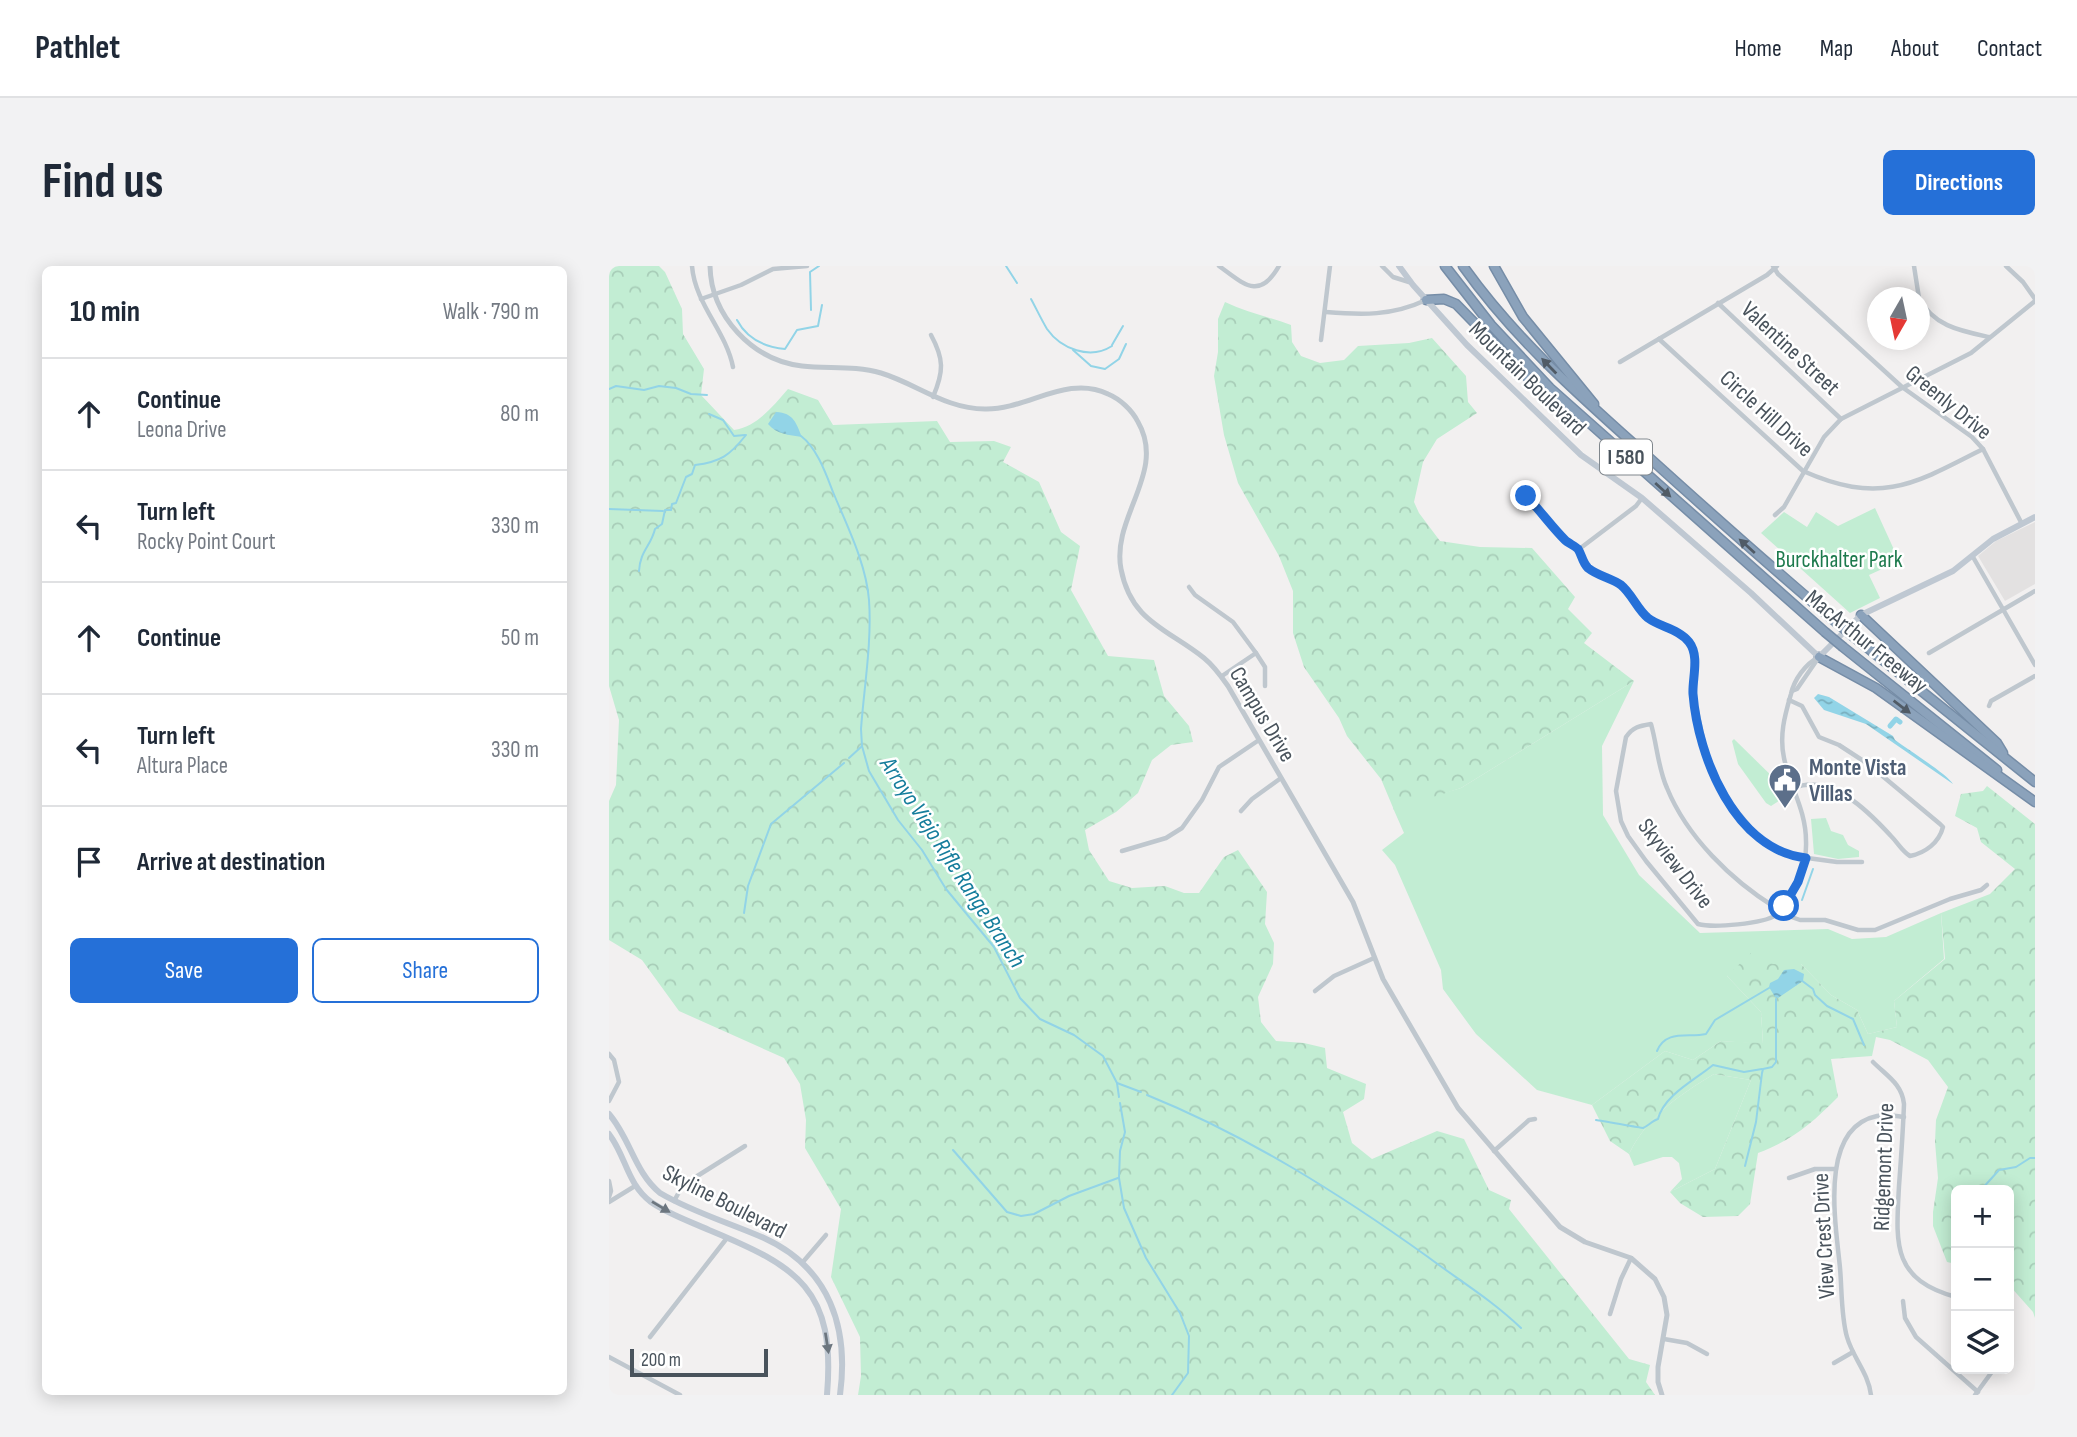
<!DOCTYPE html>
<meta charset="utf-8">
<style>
:root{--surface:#fff;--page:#f2f2f3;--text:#1f2937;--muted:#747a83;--line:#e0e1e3;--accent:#2570d8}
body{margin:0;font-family:"Sofia Sans Condensed",sans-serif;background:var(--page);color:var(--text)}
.controls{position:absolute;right:21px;bottom:21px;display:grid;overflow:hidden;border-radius:10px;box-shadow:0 4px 18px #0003}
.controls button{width:63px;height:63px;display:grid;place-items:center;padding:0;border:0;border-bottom:2px solid var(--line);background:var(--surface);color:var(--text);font:35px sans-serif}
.compass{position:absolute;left:1258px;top:21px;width:63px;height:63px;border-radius:50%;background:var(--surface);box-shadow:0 4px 18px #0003;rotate:189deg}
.scale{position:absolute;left:21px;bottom:18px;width:138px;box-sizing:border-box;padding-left:7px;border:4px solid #49535c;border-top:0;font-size:19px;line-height:24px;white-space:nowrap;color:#49535c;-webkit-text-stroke:5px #fff;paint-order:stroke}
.stop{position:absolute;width:21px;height:21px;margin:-16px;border:5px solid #2570d8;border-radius:50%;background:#fff}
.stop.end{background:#2570d8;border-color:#fff;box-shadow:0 2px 7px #0008}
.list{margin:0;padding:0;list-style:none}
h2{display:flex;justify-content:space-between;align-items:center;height:91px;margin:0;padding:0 28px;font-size:30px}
h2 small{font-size:23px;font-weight:400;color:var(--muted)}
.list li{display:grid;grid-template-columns:46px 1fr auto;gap:21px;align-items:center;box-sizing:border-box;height:112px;padding:0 28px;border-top:2px solid var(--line)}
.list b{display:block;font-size:26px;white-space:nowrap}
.list p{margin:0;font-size:23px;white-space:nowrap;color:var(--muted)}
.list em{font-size:23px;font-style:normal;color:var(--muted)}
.actions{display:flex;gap:14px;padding:21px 28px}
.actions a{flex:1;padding:16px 0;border:2px solid var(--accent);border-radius:10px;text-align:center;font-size:24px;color:var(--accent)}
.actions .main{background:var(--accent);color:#fff}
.icon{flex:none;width:38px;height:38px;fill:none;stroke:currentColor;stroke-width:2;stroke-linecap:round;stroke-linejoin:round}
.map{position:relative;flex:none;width:1426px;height:1129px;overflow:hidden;border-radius:10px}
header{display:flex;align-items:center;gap:42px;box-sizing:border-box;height:98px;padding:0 35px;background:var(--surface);border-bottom:2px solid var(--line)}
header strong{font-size:33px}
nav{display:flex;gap:38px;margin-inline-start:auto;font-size:24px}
.intro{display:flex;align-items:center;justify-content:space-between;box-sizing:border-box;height:168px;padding:0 42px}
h1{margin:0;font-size:49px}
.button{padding:18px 32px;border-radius:10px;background:var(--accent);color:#fff;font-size:24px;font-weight:700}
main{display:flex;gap:42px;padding:0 42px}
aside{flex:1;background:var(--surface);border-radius:10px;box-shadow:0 4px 18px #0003}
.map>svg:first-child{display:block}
.education{fill:#e3e1e1}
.green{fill:#c2edd3}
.forest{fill:url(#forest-crowns)}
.water{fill:url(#water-ripples)}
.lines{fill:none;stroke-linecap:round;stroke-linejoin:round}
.stream{stroke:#92d4e7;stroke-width:2}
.canal{stroke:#92d4e7;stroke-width:5}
.motorway-casing{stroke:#768da7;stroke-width:11}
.minor{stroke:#bfc7ce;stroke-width:4.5}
.tertiary{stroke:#bfc7ce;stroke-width:5}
.secondary{stroke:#bfc8d2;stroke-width:6}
.motorway{stroke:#8ba2bb;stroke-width:8}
.motorway-bridge-casing{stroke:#768da7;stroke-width:11;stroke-linecap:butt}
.motorway-bridge{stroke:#8ba2bb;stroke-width:8}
.oneway{fill:#505b66}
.oneway2{fill:#6c767f}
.route{stroke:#2570d8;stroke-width:9}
.labels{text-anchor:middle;stroke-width:5;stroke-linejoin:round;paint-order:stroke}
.shield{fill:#fff;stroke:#80878d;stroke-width:2}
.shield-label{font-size:21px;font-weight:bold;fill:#49535c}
.street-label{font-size:23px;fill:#49535c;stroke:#fff}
.park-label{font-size:23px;fill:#1d7a4d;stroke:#fff}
.service-label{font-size:23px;font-weight:bold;fill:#4e5e75;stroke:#fff;text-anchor:start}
.water-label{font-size:24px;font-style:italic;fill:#157d9c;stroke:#fff}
</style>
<header>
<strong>Pathlet</strong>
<nav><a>Home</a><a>Map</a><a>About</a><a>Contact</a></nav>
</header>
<div class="intro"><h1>Find us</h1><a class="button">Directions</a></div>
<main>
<aside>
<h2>10 min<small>Walk · 790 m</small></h2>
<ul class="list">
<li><svg class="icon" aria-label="ahead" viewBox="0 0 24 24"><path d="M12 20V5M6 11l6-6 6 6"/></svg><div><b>Continue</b><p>Leona Drive</p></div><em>80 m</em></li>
<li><svg class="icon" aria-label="left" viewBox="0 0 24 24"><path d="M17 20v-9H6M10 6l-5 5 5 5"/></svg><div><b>Turn left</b><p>Rocky Point Court</p></div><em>330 m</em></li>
<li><svg class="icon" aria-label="ahead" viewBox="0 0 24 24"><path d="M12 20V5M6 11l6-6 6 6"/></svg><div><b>Continue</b></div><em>50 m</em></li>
<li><svg class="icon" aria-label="left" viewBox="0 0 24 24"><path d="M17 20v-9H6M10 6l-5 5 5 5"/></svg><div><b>Turn left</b><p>Altura Place</p></div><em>330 m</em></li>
<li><svg class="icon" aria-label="arrive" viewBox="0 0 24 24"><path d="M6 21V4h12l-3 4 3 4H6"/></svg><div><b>Arrive at destination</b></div></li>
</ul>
<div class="actions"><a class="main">Save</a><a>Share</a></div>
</aside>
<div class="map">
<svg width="1426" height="1129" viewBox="0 0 1426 1129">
<defs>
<pattern id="forest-crowns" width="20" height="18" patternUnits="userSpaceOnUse" patternTransform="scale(1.75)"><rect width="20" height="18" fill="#c2edd3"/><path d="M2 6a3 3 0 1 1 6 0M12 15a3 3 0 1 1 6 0" fill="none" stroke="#a8cdb8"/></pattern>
<pattern id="water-ripples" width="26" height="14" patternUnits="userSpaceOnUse" patternTransform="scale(1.75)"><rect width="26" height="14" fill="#92d4e7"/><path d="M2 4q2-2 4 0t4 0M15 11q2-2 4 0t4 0" fill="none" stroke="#79afbe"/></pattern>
</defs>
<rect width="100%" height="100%" fill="#f2f0f0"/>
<path class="education" d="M 1426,256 L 1426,318 L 1396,335 L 1369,290 L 1387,275 Z"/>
<g class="green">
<path d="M 1266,242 L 1287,288 L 1282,299 L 1260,309 L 1271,332 L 1241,347 L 1152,267 L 1175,246 L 1198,261 L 1207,246 L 1229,260 Z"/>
<path d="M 1025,415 L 993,480 L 994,549 L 1030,609 L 1091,667 L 1219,663 L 1243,673 L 1277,671 L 1332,647 L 1335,693 L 1285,735 L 1288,761 L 1259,768 L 1248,744 L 1222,729 L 1192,698 L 1164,698 L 1118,710 L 1152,746 L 1154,778 L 1112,775 L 1084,794 L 1056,785 L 983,839 L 928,824 L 867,768 L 834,723 L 832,704 L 786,599 L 773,584 L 795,567 L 784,542 L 852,522 Z"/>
<path d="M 1125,473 L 1176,523 L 1179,529 L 1162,540 L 1157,537 L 1129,498 L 1123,475 Z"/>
<path d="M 1217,552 L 1222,565 L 1234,569 L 1239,579 L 1250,585 L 1250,591 L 1229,593 L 1205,588 L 1202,553 Z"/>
<path d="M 1105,808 L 1142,814 L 1106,903 L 1061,926 L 1073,913 L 1070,897 L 1063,891 L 1054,891 L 1025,900 L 1020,888 C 1038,851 1070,829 1105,808 Z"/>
</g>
<g class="forest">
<path d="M 0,0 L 50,0 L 56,6 L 73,43 L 74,68 L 95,103 L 92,129 L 125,164 C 148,161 164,140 179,123 L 209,134 L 224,159 L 328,155 L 341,176 L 385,175 L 402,181 L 394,196 L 430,216 L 452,266 L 471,280 L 462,324 L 499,390 L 545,394 L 555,430 L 580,460 L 584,476 L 562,479 L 543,494 L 529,527 L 507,546 L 476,564 L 480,584 L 500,615 L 523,622 L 556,620 L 575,627 L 590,627 L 615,591 L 629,584 L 658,626 L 656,658 L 665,677 L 664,698 L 649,731 L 652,756 L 667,775 L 695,777 L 716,782 L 718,802 L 757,818 L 755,833 L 734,846 L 743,877 L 763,893 L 828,865 L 855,873 L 880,924 L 902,934 L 900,943 L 1020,1093 L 1041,1099 L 1037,1116 L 1046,1129 L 249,1129 L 252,1110 L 251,1071 L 222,1011 L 232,943 L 196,882 L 197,854 L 191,818 L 175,792 L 70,745 L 33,694 L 0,674 L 0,535 L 7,519 L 10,454 L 0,420 Z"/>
<path d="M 616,36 C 637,46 660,51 682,59 L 683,76 L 692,90 L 711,97 L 735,94 L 749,80 L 800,77 L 823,72 L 857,110 L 859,136 L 868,147 L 828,173 L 814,196 L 805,236 L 810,247 L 831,275 L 871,281 L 923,282 L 966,331 L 959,343 L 983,367 L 975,377 L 1025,415 L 852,522 L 785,544 L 772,513 L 738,470 L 730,452 L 695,401 L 684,367 L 684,325 L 670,290 L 629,217 L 615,169 L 605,110 L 609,86 L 609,53 Z"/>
<path d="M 1378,520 L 1426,558 L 1426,1052 L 1424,1046 L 1400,1019 L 1400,924 L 1347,924 L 1347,998 L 1338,996 L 1324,960 L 1324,946 L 1329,912 L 1326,876 L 1327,854 L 1339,821 L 1319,794 L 1281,774 L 1267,771 L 1263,790 L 1222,793 L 1229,831 C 1201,859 1185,873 1149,887 L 1141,938 L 1129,950 L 1094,951 L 1071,937 L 1061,926 L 1106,903 L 1142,814 L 1105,808 C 1070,829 1038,851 1020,888 L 1001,875 L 983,839 L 1056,785 L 1084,794 L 1112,775 L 1154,777 L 1152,746 L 1118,710 L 1142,687 L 1164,698 L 1192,698 L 1222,729 L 1248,744 L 1259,768 L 1288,761 L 1285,735 L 1336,693 L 1332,647 L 1381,628 L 1406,603 L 1372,576 L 1368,562 L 1346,550 L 1352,528 L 1374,525 Z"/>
</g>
<g class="water">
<path d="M 167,146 C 185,147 187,157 193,171 C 180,169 167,168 159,158 Z"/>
<path d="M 1209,428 L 1220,431 L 1284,470 L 1286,474 C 1298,483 1338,508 1344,518 L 1257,458 L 1215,444 L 1205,432 Z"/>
<path d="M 1185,703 L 1195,708 L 1194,715 L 1169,732 L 1166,731 L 1160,721 L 1161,717 L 1169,713 L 1175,704 Z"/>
</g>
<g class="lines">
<g class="stream">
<path d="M 397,0 L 408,17"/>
<path d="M 422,33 C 427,42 432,53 438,63 C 452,83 481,94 503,80"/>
<path d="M 202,44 L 201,6 L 210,0"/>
<path d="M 128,54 C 138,73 156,81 176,83 L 188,64 L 209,60 L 213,39"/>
<path d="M 503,79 L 514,60"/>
<path d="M 464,84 L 482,100 L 496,103 L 510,93 L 517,78"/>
<path d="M 0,123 L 7,120 L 35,124 L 50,120 L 67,122 L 82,128 L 98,129"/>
<path d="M 100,148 L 114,154 L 125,170 L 136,169"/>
<path d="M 192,170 C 208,182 217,208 224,226 C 238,260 257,297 260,334 C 263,377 255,421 252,463 L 253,480 L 260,505 L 289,554 L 313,584 L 337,623 L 385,681 L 411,732 L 431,753 L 465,769 L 494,790 L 508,817 L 510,831"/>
<path d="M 0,243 L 54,245"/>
<path d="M 30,305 C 31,285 42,280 46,263 L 53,258 L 56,244 L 62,244 L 63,238 L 67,237 L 77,211 L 83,208 L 86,199 C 112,196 121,189 137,169"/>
<path d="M 240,492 L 252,481"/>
<path d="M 1193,634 L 1204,603"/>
<path d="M 135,647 L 139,620 L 162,558 L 235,497"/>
<path d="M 1192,714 L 1204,723 L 1206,729 L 1218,740 L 1244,753 L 1255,779"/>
<path d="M 1048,785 C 1057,763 1079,772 1097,768 L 1106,754 L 1160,722"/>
<path d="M 508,817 L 532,826"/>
<path d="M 538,829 C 639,870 731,928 819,991 C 851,1015 883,1034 912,1062"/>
<path d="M 511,837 L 516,866 L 511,885 L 510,912 L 515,942 L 537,992 L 571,1047 L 580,1070 L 579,1107 L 563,1129"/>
<path d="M 987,854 C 995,855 1031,862 1034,862 C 1039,860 1043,855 1049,853 C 1055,829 1086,814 1104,799 L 1135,806 L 1153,803"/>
<path d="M 344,884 L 398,946 L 412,950 L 425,948 L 460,930 L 509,912"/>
<path d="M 1136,900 L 1147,856 L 1153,807 L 1154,803 L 1163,801 L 1167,796 L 1167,733"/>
<path d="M 1372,924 L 1390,904 L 1407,901 L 1421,892 L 1426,892"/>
<path d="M 1345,996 L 1347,994"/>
</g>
<path class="canal" d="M 1281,460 L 1287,453 L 1291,456"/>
<defs>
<g id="motorway">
<path d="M 836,0 L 882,59 L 941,122 L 1216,366"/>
<path d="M 854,0 C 905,72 970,129 1035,187 C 1098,244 1162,301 1227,356"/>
<path d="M 885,0 L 914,51 L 985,138"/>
<path d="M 817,34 L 835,33 L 847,38 L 928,121 L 962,147"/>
<path d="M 1252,349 L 1388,477 L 1394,487"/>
<path d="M 1245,371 L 1426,516"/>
<path d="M 1234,381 L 1388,504"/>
<path d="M 1210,391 L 1267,422 L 1426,536"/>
</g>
</defs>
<use href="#motorway" class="motorway-casing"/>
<g class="minor">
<path d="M 83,0 C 86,38 117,65 124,101"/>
<path d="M 610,0 C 635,18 650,35 670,0"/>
<path d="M 773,0 L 784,11 L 800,16"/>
<path d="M 1164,0 L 1169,8 L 1293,121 L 1363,171 L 1374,183 L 1413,258"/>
<path d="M 1305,0 L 1310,32"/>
<path d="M 1397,0 L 1414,16 L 1426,33"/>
<path d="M 1310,32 C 1324,60 1352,65 1380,71"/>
<path d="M 92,33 L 132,19 L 164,3 L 198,0"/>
<path d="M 1109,37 L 1232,153"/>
<path d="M 717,46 C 753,49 783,50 817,34"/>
<path d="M 322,69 C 335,93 335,105 324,131"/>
<path d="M 1050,73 L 1194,205 C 1271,239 1304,219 1374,183"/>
<path d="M 712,74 L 721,0"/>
<path d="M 1011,96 L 1158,9 L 1168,0"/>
<path d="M 917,230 L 959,277 L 969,284 L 976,299 L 988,308 L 1012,320 L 1039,352 L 1063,364 L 1081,377 L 1084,389 L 1086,413 L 1084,426 L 1099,497 L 1114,528 L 1145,566 L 1158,578 L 1176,589 L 1228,596 L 1253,596"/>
<path d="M 1166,249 L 1175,241 L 1215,171 L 1232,153 L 1362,87 L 1426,35"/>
<path d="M 969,284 L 1027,240 L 1033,232"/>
<path d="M 1364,291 L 1426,399"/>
<path d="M 580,321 L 586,329 L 624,356 L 647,387 L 613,410"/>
<path d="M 647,387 L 656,401 L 656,420"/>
<path d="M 1320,387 L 1426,325"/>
<path d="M 1183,425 L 1188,423 L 1210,391"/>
<path d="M 1180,434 L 1193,440 L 1210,471 L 1230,479 L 1259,498 L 1331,558 L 1334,561 C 1330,577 1316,587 1301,590 C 1293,585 1289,577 1282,570 C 1259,545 1222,507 1185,522"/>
<path d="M 1380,440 L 1382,435 L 1426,410"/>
<path d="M 632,545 L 643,533 L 672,512"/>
<path d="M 513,585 L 557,572 L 573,562 L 593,534 L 610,501 L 650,474"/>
<circle cx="1172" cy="645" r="6"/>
<path d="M 1175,640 C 1189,620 1198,599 1197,575 C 1197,544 1181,521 1175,492 C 1170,469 1176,449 1182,428 C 1185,414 1196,398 1210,391"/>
<path d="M 1167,642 C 1122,614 1078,571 1058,522 C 1049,502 1048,479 1042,458 C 1030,460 1024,461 1017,471 L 1007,525 L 1012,555 L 1019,570 L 1037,595 L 1089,658 C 1104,662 1154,658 1167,649"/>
<path d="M 1177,649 L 1191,654 L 1216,654 L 1249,664 L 1266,664 L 1341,633 L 1372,624 L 1378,619"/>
<path d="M 706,725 L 725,710 L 765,692"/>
<path d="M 0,788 L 5,794 L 10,816 L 0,835"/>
<path d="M 1264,796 C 1278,810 1293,818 1295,838 C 1294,865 1292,893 1290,920 C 1287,977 1282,1013 1347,1031"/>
<path d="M 885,885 L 920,854 L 926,853"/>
<path d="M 1180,912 L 1206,903 L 1227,903"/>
<path d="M 0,915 L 2,925 L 0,931"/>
<path d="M 65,935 L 74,919 L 136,880"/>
<path d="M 0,936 L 26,920"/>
<path d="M 193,997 L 217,969"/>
<path d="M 1294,1035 L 1296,1052 L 1307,1071 L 1369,1126"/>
<path d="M 1001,1048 L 1012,1013 L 1022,992"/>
<path d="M 41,1071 L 118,972"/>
<path d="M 1055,1073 L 1078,1077 L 1098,1088"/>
<path d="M 0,1091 L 71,1129"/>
<path d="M 1225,1097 L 1244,1086"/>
<path d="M 1262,1129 C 1259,1106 1244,1092 1238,1071 C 1232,1050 1233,1024 1231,1002 C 1227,959 1209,862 1268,850 C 1277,848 1286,850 1295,851"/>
<path d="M 1366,1129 L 1385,1103"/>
</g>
<path class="tertiary" d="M 101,0 C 102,50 143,94 193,100 C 219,103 246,99 272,107 C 308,118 337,143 376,143 C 418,144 458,108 499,128 C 511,133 523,144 529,156 C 558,206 502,251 512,303 C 522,356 559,363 595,392 C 605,400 612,410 619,420 L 744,636 L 774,713 L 849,842 L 951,961 L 976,976 L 1022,992 L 1046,1013 L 1055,1031 L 1058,1049 L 1049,1101 L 1049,1116 L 1053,1129"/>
<g class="secondary">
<path d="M 790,0 L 804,19 L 858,79 L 972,189 L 1033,232 L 1142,327 L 1210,391 L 1252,349 L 1344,305 L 1384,273 L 1426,251"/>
<path d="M 0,848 C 21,872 26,907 51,927 C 83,946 121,957 155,972 C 221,1002 240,1062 231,1129"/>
<path d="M 0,868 C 17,890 18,918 42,936 C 59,948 80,955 100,964 C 189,1001 227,1023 218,1129"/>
</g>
<use href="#motorway" class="motorway"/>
<defs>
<g id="motorway-bridge">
<path d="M 1227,356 L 1245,371"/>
<path d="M 1216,366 L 1234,381"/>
</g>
</defs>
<use href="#motorway-bridge" class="motorway-bridge-casing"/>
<use href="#motorway-bridge" class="motorway-bridge"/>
</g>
<defs><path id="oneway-solid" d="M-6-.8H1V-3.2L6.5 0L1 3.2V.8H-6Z" transform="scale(1.75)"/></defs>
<g class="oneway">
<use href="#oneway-solid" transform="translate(940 100) rotate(-134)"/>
<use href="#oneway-solid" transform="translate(1054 224) rotate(42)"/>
<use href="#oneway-solid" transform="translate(1138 280) rotate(-138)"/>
<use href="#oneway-solid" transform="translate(1293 441) rotate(37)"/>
</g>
<g class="oneway2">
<use href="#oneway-solid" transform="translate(52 941) rotate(31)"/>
<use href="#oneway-solid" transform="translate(218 1077) rotate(81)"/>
</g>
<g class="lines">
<path class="route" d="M 917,230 C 931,244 942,260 956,274 C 959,277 966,280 969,283 C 973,289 973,296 979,302 C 989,310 1002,312 1012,319 C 1023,328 1028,343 1039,352 C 1051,361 1070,363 1080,376 C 1091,390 1083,413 1084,428 C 1089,491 1126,584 1197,592 L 1189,616 L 1175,640"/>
</g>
<defs>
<symbol id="civic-pin" viewBox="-11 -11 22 30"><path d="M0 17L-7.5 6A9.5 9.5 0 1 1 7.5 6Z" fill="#5c6f8a" stroke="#fff"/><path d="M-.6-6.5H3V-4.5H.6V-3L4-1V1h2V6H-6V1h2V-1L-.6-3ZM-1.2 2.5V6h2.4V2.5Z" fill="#fff"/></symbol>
</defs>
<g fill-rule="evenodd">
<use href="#civic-pin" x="1157" y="495" width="38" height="52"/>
</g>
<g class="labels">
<rect class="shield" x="991" y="173.5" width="52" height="35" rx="5"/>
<g class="shield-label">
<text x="1017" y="198">I 580</text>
</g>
<g class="street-label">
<text transform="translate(1182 82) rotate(43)" y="8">Valentine Street</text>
<text transform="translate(919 112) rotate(44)" y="8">Mountain Boulevard</text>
<text transform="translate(1340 136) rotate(39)" y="8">Greenly Drive</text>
<text transform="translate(1158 147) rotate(42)" y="8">Circle Hill Drive</text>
<text transform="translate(1258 375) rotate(39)" y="8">MacArthur Freeway</text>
<text transform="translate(654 448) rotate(59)" y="8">Campus Drive</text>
<text transform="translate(1067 597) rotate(52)" y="8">Skyview Drive</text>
<text transform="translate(1274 901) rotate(-88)" y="8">Ridgemont Drive</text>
<text transform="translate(116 935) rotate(27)" y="8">Skyline Boulevard</text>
<text transform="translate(1214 970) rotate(-93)" y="8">View Crest Drive</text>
</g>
<g class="park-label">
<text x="1230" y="301">Burckhalter Park</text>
</g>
<g class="service-label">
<text x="1200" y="509">Monte Vista<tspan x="1200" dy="26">Villas</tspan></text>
</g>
<g class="water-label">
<text transform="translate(344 596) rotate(57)" y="8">Arroyo Viejo Rifle Range Branch</text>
</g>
</g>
</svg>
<div class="controls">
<button>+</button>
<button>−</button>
<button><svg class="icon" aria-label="layers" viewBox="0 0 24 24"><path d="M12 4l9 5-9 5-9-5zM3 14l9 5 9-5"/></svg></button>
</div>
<svg class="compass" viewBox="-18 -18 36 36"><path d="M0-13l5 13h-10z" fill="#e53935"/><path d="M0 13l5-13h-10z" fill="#747a83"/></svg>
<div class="scale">200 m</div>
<div class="stop" style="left:1175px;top:640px"></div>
<div class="stop end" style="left:917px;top:230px"></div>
</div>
</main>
